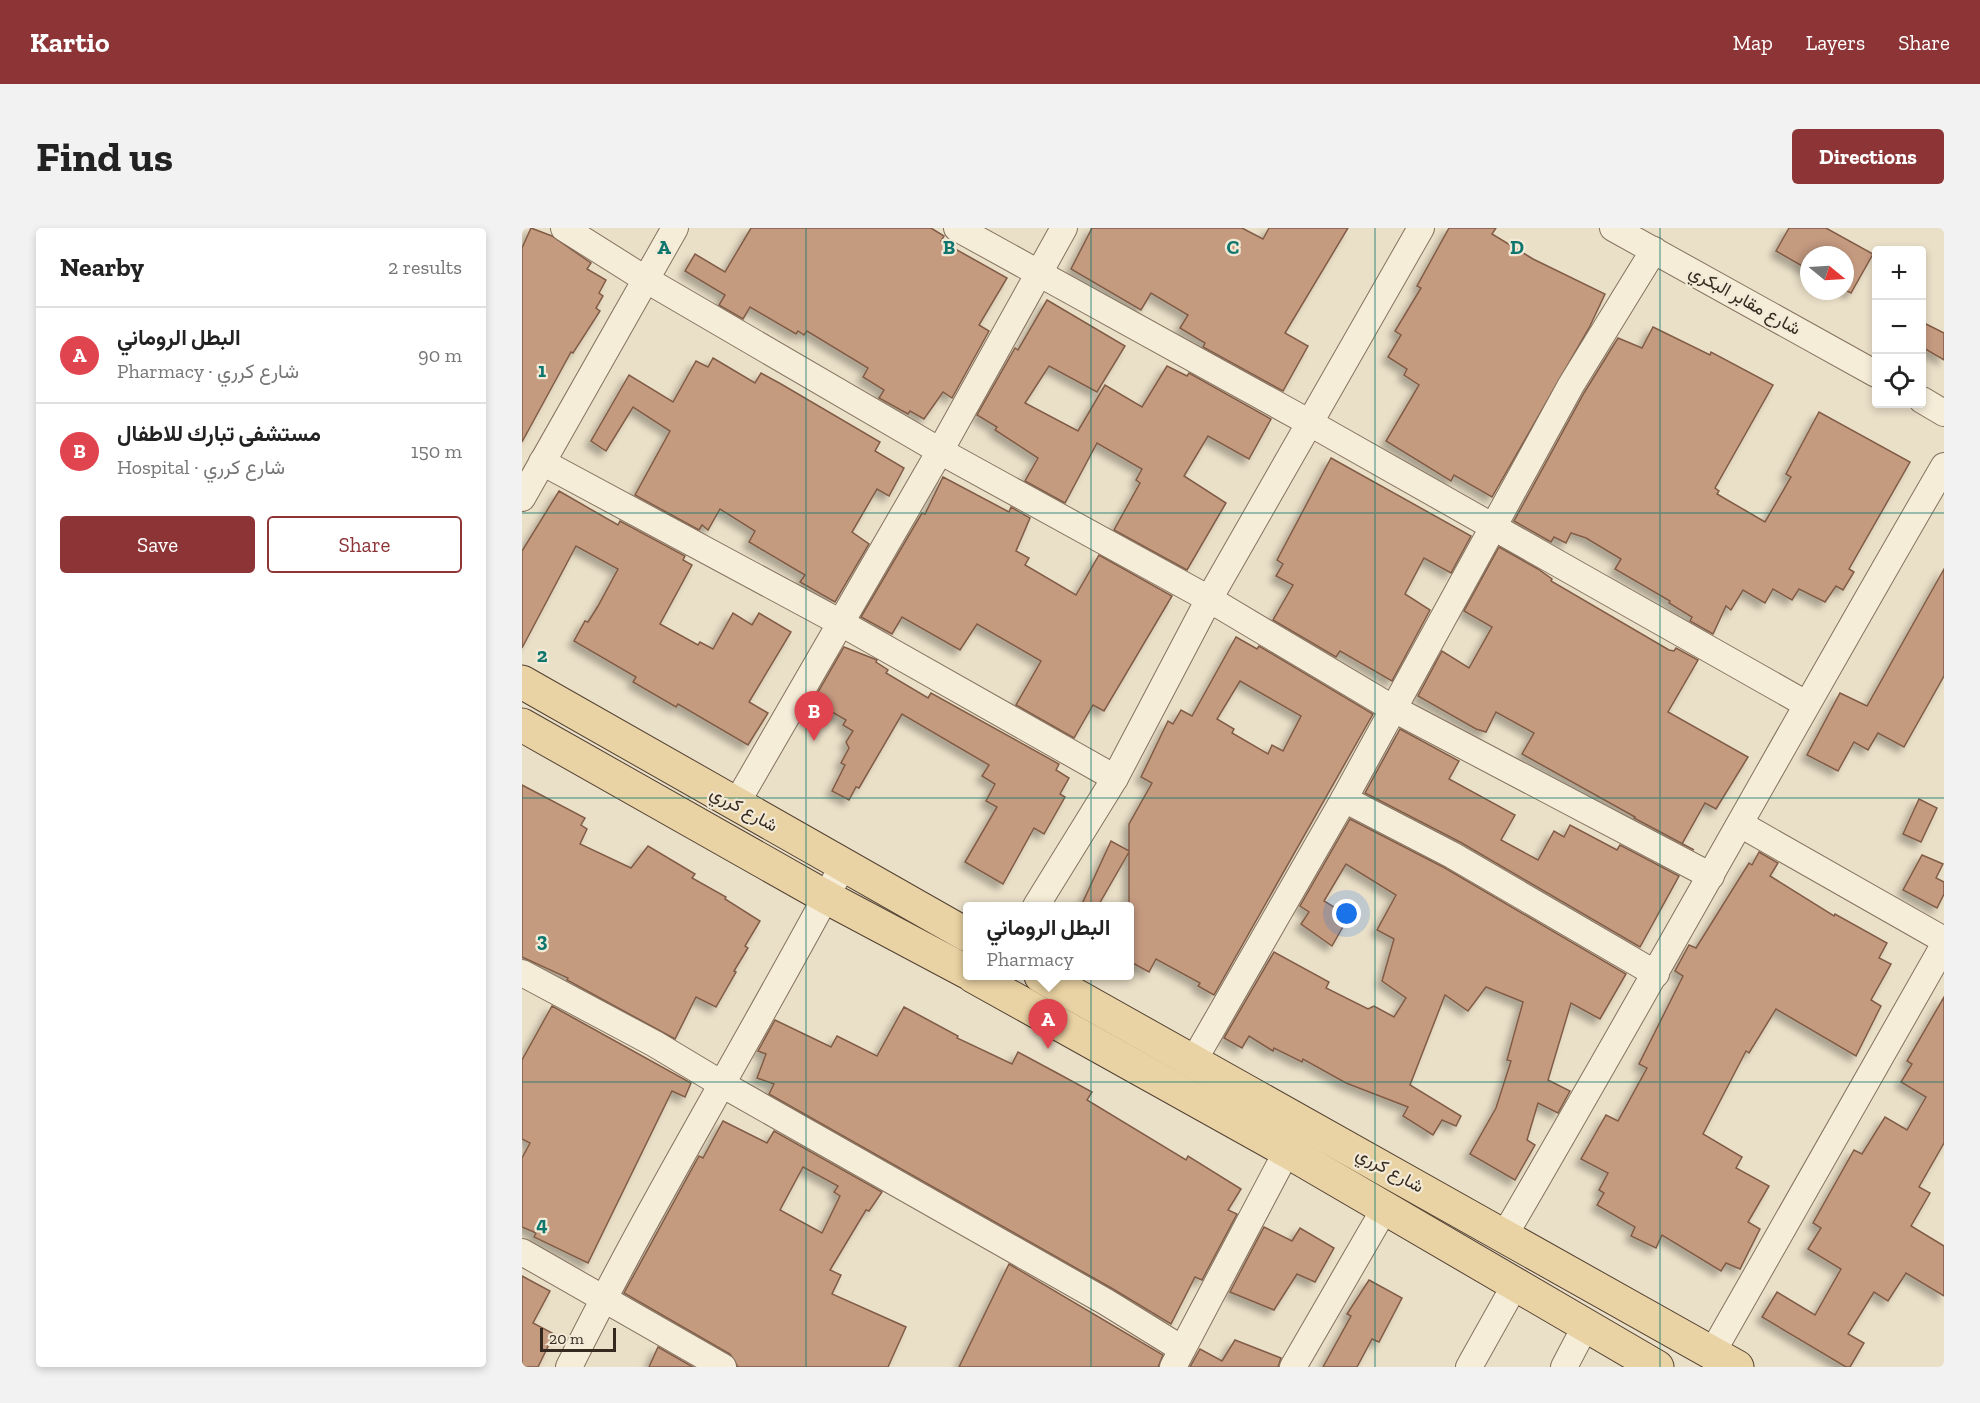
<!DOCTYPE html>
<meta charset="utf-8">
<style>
:root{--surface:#fff;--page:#f2f2f2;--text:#222;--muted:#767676;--line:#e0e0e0;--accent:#8d3436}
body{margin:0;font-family:"Zilla Slab",Vazirmatn,serif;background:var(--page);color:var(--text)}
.controls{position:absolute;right:18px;top:18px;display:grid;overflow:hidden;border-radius:6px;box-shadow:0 3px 9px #0003}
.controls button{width:54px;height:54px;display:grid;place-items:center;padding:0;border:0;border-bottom:2px solid var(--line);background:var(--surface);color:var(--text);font:30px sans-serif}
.compass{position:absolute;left:1278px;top:18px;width:54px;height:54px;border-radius:50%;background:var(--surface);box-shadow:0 3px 9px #0003;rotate:108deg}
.scale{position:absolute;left:18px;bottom:15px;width:76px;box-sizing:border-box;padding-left:6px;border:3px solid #362a20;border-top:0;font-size:16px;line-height:21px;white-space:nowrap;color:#362a20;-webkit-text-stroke:4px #f2ead6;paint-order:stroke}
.you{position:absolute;left:825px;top:686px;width:21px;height:21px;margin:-15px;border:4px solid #fff;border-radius:50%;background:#1a73e8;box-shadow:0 0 0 9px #1a73e833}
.badge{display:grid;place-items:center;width:39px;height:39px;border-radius:50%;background:var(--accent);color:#fff;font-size:20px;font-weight:700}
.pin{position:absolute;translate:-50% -50px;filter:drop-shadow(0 2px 3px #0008)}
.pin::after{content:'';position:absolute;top:32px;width:21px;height:18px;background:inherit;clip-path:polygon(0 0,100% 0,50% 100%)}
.popup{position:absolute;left:441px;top:674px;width:171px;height:78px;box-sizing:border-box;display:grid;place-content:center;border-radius:6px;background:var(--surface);filter:drop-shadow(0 2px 4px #0005);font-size:20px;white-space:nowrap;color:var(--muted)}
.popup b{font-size:22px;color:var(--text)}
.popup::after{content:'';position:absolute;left:50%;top:100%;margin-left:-12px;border:12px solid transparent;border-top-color:var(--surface)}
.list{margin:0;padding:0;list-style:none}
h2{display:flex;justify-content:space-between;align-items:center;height:78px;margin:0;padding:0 24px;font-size:26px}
h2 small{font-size:20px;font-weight:400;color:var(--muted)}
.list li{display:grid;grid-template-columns:39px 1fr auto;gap:18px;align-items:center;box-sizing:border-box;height:96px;padding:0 24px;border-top:2px solid var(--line)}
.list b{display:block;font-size:22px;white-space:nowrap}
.list p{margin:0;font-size:20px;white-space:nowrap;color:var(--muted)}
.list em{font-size:20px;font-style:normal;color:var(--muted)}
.actions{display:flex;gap:12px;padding:18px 24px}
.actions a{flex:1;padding:14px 0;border:2px solid var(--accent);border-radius:6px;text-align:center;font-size:21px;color:var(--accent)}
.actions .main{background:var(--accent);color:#fff}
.icon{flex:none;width:33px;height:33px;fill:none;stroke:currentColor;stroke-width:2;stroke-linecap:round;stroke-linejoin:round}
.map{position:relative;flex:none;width:1422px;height:1139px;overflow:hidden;border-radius:6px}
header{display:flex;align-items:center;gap:36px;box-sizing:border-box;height:84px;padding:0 30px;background:var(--accent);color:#fff}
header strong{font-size:28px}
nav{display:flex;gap:33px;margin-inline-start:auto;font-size:21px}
.intro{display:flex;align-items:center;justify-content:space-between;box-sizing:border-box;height:144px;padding:0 36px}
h1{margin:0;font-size:42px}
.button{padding:15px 27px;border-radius:6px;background:var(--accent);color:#fff;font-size:21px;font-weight:700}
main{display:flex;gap:36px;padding:0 36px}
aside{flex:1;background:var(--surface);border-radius:6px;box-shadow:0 3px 9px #0003}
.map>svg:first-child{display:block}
.building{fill:#c59b80;stroke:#815c46;stroke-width:1.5;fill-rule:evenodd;filter:url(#shadow)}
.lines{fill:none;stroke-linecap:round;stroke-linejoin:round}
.minor-casing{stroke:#84725e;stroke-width:28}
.major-casing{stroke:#524032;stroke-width:35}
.minor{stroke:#f6edd9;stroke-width:26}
.major{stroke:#e9d2a3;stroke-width:33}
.grid{fill:none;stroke:#0f766e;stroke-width:1.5;stroke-opacity:0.55}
.labels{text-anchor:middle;stroke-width:4.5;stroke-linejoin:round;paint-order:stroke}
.street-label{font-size:18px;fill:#362a20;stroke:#f2ead6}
.grid-label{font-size:20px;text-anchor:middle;font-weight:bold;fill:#0f766e;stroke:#f2ead6;stroke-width:4.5;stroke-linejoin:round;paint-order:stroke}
</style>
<header>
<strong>Kartio</strong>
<nav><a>Map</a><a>Layers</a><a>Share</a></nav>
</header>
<div class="intro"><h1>Find us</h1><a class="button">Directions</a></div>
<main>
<aside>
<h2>Nearby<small>2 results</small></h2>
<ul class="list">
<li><span class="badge" style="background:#e0444e">A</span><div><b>البطل الروماني</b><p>Pharmacy · شارع كرري</p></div><em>90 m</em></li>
<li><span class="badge" style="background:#e0444e">B</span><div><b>مستشفى تبارك للاطفال</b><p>Hospital · شارع كرري</p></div><em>150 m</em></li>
</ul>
<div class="actions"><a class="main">Save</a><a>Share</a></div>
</aside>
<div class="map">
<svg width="1422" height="1139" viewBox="0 0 1422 1139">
<defs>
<filter id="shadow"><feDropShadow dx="-5.5" dy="5.5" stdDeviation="3" flood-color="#0004"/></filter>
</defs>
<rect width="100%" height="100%" fill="#eadfc7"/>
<g class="building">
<path d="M 9,0 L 30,8 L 69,35 L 65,41 L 84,52 L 77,65 L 81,68 L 74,80 L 78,83 L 51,125 L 49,124 L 0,214 L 0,20 Z"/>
<path d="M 229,0 L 409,0 L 422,8 L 419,13 L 485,50 L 457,97 L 467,103 L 430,170 L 421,164 L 402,191 L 388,183 L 386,186 L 357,170 L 362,162 L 341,149 L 346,140 L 285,103 L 282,107 L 276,103 L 274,106 L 228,79 L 221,91 L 197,77 L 203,67 L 163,43 L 173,26 L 203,44 Z"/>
<path d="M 570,0 L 720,0 L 741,11 L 747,0 L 826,0 L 763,105 L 786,118 L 761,163 L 681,119 L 683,115 L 658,100 L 666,87 L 629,65 L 619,82 L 549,41 Z"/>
<path d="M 927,0 L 974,0 L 970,6 L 1011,31 L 1083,66 L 1068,98 L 970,269 L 932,247 L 929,253 L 864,213 L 897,157 L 882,147 L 885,141 L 866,129 L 879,107 L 873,103 L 899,60 L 895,58 Z"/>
<path d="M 1267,0 L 1304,0 L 1351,26 L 1329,65 L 1323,62 L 1323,27 L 1287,27 L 1287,42 L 1254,23 Z"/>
<path d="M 525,72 L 603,118 L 575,164 L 527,138 L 503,175 L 556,203 L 583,157 L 620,179 L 645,138 L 665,148 L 667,145 L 749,191 L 727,231 L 686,208 L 662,248 L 704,275 L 665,342 L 592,302 L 618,255 L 614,252 L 620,241 L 575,215 L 543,275 L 503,253 L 516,230 L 473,202 L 475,199 L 455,187 L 493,120 L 496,122 Z"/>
<path d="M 1400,94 L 1422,105 L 1422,132 L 1400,119 Z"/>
<path d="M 1131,99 L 1188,127 L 1189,124 L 1251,157 L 1193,260 L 1197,263 L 1195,266 L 1243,294 L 1269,249 L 1264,246 L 1297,184 L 1388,234 L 1327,341 L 1332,344 L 1321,362 L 1314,358 L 1303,374 L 1277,361 L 1270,372 L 1251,361 L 1243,375 L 1221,362 L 1209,382 L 1204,378 L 1191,406 L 1168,393 L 1170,389 L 1147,375 L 1148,373 L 1093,341 L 1099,331 L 1064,310 L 1049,305 L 1044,315 L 1032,309 L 1029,314 L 992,293 L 1062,165 L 1096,110 L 1120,120 Z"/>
<path d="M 191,130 L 233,155 L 239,145 L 259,156 L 358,214 L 353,223 L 382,240 L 367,268 L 355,261 L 330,304 L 347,316 L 313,374 L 278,354 L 283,347 L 227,314 L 233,303 L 198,281 L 186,302 L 180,297 L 177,302 L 113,267 L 148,203 L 111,179 L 84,223 L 69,213 L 107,147 L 151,174 L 174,133 L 186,139 Z"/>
<path d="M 809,230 L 949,308 L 929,345 L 902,330 L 883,366 L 908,382 L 870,453 L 818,423 L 814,429 L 751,392 L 771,357 L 754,348 L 761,336 L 755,332 Z"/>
<path d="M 421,249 L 487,284 L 489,279 L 508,290 L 494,323 L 507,330 L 503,337 L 554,367 L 577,327 L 650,368 L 582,483 L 571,477 L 552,510 L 494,477 L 519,433 L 455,396 L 438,422 L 380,389 L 370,406 L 339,389 L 400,285 L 403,286 Z"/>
<path d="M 37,263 L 96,297 L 98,293 L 163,328 L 161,332 L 170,337 L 138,396 L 176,417 L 178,414 L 191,421 L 211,385 L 230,397 L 237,385 L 269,404 L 227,474 L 246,485 L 226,517 L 156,476 L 154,479 L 111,454 L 114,449 L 52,413 L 63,393 L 66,394 L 76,378 L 96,341 L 54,318 L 0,420 L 0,323 Z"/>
<path d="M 977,319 L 1016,341 L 1030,351 L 1029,353 L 1147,422 L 1152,423 L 1154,420 L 1176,432 L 1146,484 L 1226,529 L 1194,581 L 1183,575 L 1160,616 L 1172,622 L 1112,590 L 1113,589 L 1000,526 L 1012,505 L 974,484 L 964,504 L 954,501 L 896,468 L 920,423 L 947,440 L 970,399 L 942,383 Z"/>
<path d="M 1422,341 L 1422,448 L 1382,519 L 1356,505 L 1346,522 L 1332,514 L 1316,543 L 1285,527 L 1318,465 L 1345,478 Z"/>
<path d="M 714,409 L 735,421 L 737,418 L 851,486 L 692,767 L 676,758 L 678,755 L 634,731 L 627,744 L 607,733 L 607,624 L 576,678 L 560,676 L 589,613 L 607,623 L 607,596 L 630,555 L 619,549 L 646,493 L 651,496 L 659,482 L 670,488 ZM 718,453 L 779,488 L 761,523 L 750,517 L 746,526 L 710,505 L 712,501 L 695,491 Z"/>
<path d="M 322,419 L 355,432 L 354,434 L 366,442 L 364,445 L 406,470 L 409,465 L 537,536 L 534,542 L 547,550 L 538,566 L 543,569 L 522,606 L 512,600 L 481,656 L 443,634 L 475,579 L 464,573 L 473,556 L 460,548 L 467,537 L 380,486 L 337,560 L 334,559 L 327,572 L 310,563 L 323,537 L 319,535 L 327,520 L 324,514 L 331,503 L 321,497 L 324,492 L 291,473 Z"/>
<path d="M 878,501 L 937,533 L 927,551 L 993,587 L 979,612 L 1016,632 L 1032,603 L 1042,609 L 1048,597 L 1095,622 L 1098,617 L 1157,648 L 1118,719 L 938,614 L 843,565 Z"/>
<path d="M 0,557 L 63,590 L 59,597 L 65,601 L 58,616 L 109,640 L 126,618 L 173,646 L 170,650 L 204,669 L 203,671 L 238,693 L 223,718 L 226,720 L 212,743 L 214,744 L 194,779 L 174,769 L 153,811 L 45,752 L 46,750 L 0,729 Z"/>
<path d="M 1397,571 L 1415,580 L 1399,614 L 1381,606 Z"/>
<path d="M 828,591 L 923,640 L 1104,746 L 1078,791 L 1049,775 L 1026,852 L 1048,863 L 1036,885 L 1016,875 L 1005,912 L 1013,917 L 993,952 L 948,926 L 974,880 L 989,833 L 985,832 L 1001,774 L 964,759 L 946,783 L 923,767 L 888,857 L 939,888 L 934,898 L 920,892 L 911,907 L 881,888 L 886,879 L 824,855 L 781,831 L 780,834 L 752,820 L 751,823 L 727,808 L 720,820 L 702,810 L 752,724 L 807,754 L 804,760 L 846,781 L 852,778 L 872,789 L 884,770 L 860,753 L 872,711 L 855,702 L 874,667 L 824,636 L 802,673 L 827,688 L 810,718 L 779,696 L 787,684 L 778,678 Z"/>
<path d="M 1237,624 L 1256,635 L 1248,648 L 1312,688 L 1313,686 L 1365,715 L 1357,730 L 1369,736 L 1349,772 L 1359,778 L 1334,828 L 1254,781 L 1227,825 L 1224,823 L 1181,906 L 1220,929 L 1214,940 L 1247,958 L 1226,994 L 1238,1001 L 1218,1041 L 1204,1035 L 1199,1043 L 1140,1007 L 1134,1020 L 1109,1008 L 1113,999 L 1075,977 L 1082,965 L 1077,962 L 1086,945 L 1059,931 L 1084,887 L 1096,893 L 1125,840 L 1117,836 L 1161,748 L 1153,743 L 1167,717 L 1174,720 L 1227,635 L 1230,637 Z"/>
<path d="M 1400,627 L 1421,636 L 1414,650 L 1422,654 L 1422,666 L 1415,680 L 1381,662 Z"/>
<path d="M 1422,769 L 1422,915 L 1397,959 L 1408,965 L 1389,998 L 1422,1018 L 1422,1068 L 1384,1045 L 1366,1073 L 1352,1064 L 1326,1106 L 1342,1115 L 1328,1139 L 1324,1139 L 1240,1089 L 1255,1064 L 1293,1087 L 1319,1041 L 1286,1021 L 1299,1000 L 1291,995 L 1332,922 L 1340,926 L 1363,889 L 1385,902 L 1404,869 L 1379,854 L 1390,836 L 1385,833 Z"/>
<path d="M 30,778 L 169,855 L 163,869 L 150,863 L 66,1035 L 12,1009 L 14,1005 L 0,999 L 0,930 L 8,915 L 0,911 L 0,832 Z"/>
<path d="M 382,779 L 436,808 L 435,810 L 490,836 L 496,824 L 535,845 L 570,864 L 565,872 L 664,932 L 666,928 L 719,961 L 706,982 L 715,986 L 680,1052 L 673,1049 L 649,1096 L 591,1061 L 247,866 L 252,856 L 235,850 L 244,826 L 236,823 L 253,792 L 309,819 L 315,808 L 355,828 Z"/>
<path d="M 201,893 L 245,915 L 252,903 L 360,964 L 347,983 L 344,982 L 308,1042 L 319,1047 L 310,1066 L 384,1099 L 366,1139 L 216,1139 L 208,1126 L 102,1065 L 177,928 L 181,930 ZM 281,939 L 316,958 L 312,964 L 318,968 L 300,1005 L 258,982 Z"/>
<path d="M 742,999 L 770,1013 L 778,1000 L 812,1020 L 793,1054 L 775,1046 L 752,1082 L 708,1064 Z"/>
<path d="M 487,1036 L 641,1127 L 636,1139 L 437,1139 Z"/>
<path d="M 0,1048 L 28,1063 L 11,1095 L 32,1106 L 16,1139 L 0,1139 Z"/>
<path d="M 847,1052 L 880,1070 L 857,1114 L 850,1111 L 835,1139 L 801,1139 L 829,1088 L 825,1086 Z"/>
<path d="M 713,1112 L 759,1130 L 756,1139 L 668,1139 L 678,1121 L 700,1133 Z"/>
<path d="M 136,1119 L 171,1139 L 127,1139 Z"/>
</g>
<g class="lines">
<defs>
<g id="minor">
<path d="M 42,0 L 123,51 L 418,223 L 687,371 L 870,480 L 1189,648"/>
<path d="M 435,0 L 788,195 L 1284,476"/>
<path d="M 1091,0 L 1354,146"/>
<path d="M 1400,172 L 1422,185"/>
<path d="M 20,234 L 319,395 L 593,550"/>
<path d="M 0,270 L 153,0"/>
<path d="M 822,571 L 930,627 L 1134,746"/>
<path d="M 214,576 L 418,223 L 542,0"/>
<path d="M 1218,596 L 1422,712"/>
<path d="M 514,678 L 593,550 L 687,371 L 899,0"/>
<path d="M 0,745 L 133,816 L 198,855 L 584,1074 L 660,1121"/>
<path d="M 672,832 L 822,571 L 1049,157 L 1132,22"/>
<path d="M 982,1008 C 1131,753 1273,494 1422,238"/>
<path d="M 0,1024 L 201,1139"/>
<path d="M 1190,1125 L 1422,717"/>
<path d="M 47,1139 C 132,968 232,805 321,637"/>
<path d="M 651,1139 L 765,923"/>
<path d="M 771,1139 L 863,980"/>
<path d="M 947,1139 L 994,1055"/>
<path d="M 1042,1139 L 1064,1097"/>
</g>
<g id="major">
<path d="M 0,454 L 445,707"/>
<path d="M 0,497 L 304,669 L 445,744"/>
<path d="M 451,748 L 765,923 L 1135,1139"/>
<path d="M 519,748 L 1215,1139"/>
</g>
</defs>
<use href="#minor" class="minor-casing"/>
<use href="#major" class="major-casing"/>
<use href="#minor" class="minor"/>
<use href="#major" class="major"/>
</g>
<path class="grid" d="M 284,0 L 284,1139M 569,0 L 569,1139M 853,0 L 853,1139M 1138,0 L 1138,1139M 0,285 L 1422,285M 0,570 L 1422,570M 0,854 L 1422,854"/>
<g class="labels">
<g class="street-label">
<text transform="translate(1223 72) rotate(29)" y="6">شارع مقابر البكري</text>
<text transform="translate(222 581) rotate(29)" y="6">شارع كرري</text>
<text transform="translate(868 942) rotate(29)" y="6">شارع كرري</text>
</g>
</g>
<g class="grid-label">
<text x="142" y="26">A</text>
<text x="427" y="26">B</text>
<text x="711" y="26">C</text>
<text x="995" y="26">D</text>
<text x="20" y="149">1</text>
<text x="20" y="434">2</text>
<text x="20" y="719">3</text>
<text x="20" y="1003">4</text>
</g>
</svg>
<div class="controls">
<button>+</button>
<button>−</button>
<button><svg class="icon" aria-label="locate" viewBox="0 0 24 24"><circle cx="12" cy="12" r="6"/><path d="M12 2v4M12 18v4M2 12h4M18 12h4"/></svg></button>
</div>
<svg class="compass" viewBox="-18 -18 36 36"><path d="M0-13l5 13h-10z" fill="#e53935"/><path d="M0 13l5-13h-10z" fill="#767676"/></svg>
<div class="scale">20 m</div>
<div class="you"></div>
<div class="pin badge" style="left:526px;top:821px;background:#e0444e">A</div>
<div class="popup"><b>البطل الروماني</b>Pharmacy</div>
<div class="pin badge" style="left:292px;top:513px;background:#e0444e">B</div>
</div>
</main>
